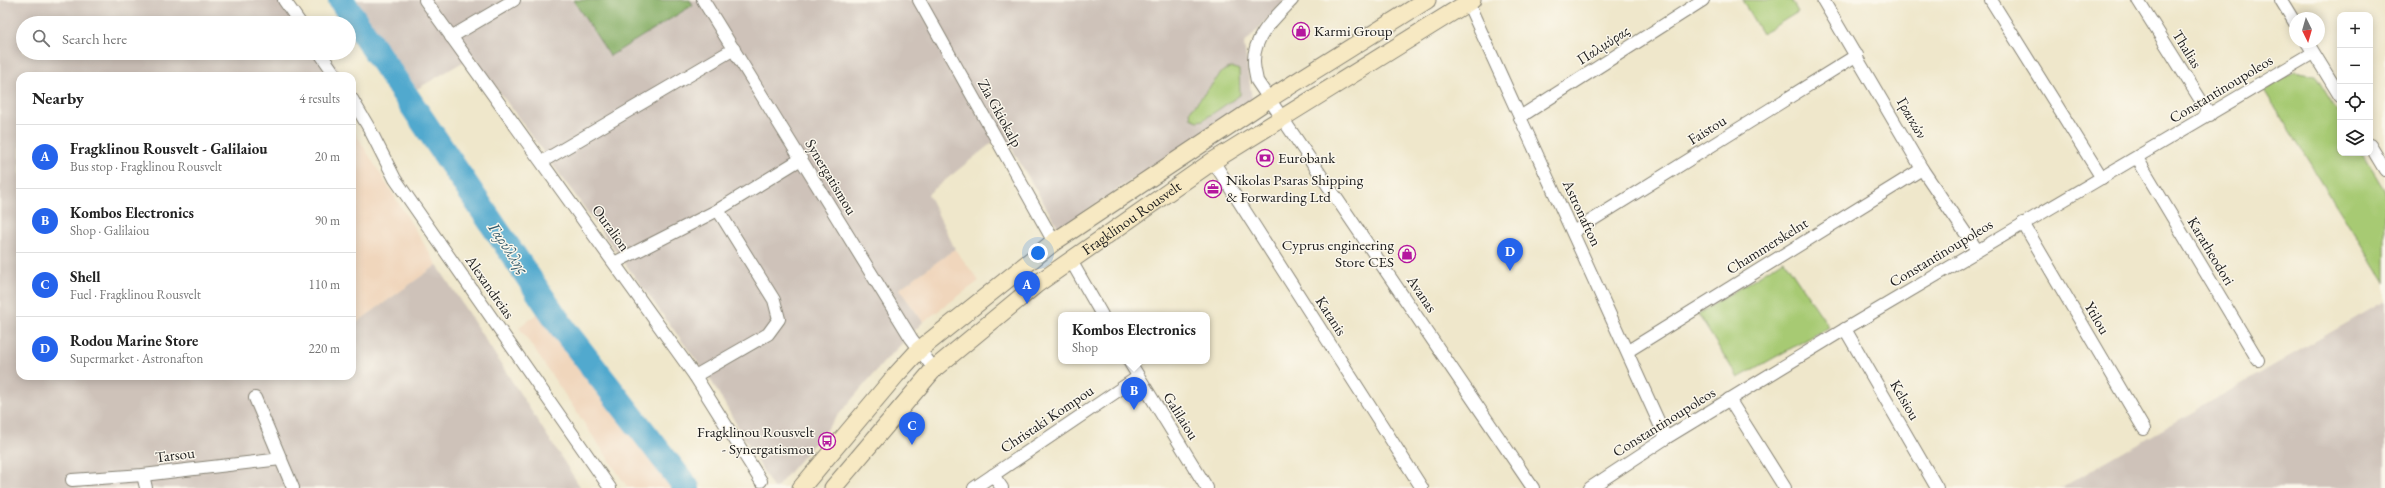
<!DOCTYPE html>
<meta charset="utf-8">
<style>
:root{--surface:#fff;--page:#f6f6f6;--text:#222;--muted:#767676;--line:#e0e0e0;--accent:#2563eb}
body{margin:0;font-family:"EB Garamond",serif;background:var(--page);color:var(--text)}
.controls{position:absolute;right:12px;top:12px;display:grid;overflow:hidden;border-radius:8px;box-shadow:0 2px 10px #0003}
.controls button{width:36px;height:36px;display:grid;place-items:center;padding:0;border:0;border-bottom:1px solid var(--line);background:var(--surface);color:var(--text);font:20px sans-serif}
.compass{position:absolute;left:2289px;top:12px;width:36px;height:36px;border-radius:50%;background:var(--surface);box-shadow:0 2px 10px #0003;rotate:175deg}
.you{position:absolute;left:1038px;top:253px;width:14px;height:14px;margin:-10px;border:3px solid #fff;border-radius:50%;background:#1a73e8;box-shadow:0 0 0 6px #1a73e833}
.badge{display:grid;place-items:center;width:26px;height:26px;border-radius:50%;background:var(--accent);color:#fff;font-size:13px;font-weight:700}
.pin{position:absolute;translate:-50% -33px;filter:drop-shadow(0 1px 2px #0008)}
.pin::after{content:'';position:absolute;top:21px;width:14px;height:12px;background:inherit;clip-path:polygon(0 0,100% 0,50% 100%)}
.popup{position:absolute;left:1058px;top:312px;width:152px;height:52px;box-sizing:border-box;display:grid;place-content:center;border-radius:8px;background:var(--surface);filter:drop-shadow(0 1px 3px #0005);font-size:13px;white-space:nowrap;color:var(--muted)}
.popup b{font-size:15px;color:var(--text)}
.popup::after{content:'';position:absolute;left:50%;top:100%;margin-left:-8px;border:8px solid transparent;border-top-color:var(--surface)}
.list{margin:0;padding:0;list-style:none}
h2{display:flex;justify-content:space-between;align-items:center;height:52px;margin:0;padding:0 16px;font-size:17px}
h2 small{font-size:13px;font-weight:400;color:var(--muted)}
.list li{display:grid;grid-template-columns:26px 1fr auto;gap:12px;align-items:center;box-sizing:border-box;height:64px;padding:0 16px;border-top:1px solid var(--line)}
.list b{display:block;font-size:15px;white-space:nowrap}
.list p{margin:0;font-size:13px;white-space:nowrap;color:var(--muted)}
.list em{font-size:13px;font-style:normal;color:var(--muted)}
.icon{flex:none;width:22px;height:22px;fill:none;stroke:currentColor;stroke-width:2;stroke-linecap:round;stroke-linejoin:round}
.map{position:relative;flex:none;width:2385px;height:488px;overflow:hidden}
.search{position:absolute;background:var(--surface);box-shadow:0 2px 10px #0003;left:16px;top:16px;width:340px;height:44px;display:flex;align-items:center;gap:10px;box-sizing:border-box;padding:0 14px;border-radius:22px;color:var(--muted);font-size:15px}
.panel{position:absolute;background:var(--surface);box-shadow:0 2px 10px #0003;left:16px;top:72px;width:340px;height:308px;border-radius:12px}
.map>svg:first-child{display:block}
.built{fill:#f0d6bc}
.industrial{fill:#cec2b9}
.green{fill:#a7ca73;stroke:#627348}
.forest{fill:#85ae65;stroke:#506540}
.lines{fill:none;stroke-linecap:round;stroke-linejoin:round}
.river{stroke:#51a9ce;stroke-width:26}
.street-casing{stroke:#868274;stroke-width:14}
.secondary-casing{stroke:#868274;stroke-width:19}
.street{stroke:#fff;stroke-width:12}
.secondary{stroke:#f7e9c3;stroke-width:17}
.labels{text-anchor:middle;stroke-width:3;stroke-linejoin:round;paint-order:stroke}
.poi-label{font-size:15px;fill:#1c1c1c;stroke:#fbf7ec;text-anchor:start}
.street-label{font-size:15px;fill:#1c1c1c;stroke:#fbf7ec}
.water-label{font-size:16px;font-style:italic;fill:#345b6c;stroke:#fbf7ec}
</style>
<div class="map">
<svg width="2385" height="488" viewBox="0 0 2385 488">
<rect width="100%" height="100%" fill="#fbf7ec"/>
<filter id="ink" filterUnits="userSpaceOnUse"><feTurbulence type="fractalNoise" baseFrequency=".025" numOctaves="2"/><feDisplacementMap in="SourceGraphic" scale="8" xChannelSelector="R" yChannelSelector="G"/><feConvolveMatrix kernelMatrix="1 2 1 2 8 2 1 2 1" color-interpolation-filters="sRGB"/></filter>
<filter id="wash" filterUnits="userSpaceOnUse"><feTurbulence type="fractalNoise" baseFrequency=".012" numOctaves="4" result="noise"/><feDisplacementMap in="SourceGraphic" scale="16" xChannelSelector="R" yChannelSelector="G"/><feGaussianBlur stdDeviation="0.9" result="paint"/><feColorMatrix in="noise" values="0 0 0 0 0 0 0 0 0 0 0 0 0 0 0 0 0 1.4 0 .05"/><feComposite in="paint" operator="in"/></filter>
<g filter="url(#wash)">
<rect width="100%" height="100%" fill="#efe7cb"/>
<g class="built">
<polygon points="352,128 437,265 352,326"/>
<polygon points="955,249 979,281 923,322 899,289"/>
<polygon points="544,309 681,488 628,488 519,327"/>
</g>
<g class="industrial">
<polygon points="0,0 292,0 307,23 23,23 23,53 327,53 342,76 20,76 20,376 352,376 352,326 437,265 581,488 0,488"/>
<polygon points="356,0 1285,0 1244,44 1252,99 1059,229 1003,134 928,194 955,249 899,289 923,322 883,363 776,488 773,488 712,382 473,56 417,89"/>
<polygon points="2385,301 2385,488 2061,488"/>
</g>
<g class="green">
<polygon points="1742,0 1791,0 1798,12 1762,34"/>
<polygon points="1232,67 1239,70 1240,95 1203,120 1198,121 1191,118 1190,111 1223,71"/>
<polygon points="2295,71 2315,75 2340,116 2340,153 2362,153 2385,191 2385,283 2264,90"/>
<polygon points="1784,260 1829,327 1738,378 1698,314"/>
</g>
<polygon class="forest" points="573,0 690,0 693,5 610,56"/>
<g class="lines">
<polyline class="river" points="341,0 564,330 687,488"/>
</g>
</g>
<g filter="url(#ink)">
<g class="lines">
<g class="street-casing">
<g id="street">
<polyline points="284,0 300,23"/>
<polyline points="425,0 695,376 761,481"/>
<polyline points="703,0 911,338 934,369"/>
<polyline points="919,0 1054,242"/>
<path d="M 1292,0 C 1276,17 1253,36 1254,62 C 1254,68 1256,75 1257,81 L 1533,488"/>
<polyline points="1823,0 1922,169 1977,250"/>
<polyline points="1991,0 2102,178"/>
<polyline points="2138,0 2210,115"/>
<polyline points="2281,0 2295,23"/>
<polyline points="1468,3 1666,438"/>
<polyline points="451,37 514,0"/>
<polyline points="2307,42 2340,96"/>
<polyline points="320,53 336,76"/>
<polyline points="352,99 369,128 395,179 610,488"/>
<polyline points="1520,117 1703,0"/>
<polyline points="2370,145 2385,170"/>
<polyline points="2137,158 2258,360"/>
<polyline points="543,161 734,49"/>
<polyline points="1213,161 1422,488"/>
<polyline points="2023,223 2144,429"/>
<polyline points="1573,232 1857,55"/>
<polyline points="1070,259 1102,315"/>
<polyline points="616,262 718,210 801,159"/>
<polyline points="1845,329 1937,488"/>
<polyline points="1628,351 1922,169"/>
<polyline points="1129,361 1207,488"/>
<polyline points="695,376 768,334 779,319 774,300 718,210"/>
<polyline points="255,398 293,488"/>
<polyline points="1729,399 1785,488"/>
<polyline points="143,475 146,488"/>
<polyline points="993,475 1002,488"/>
<polyline points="72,480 143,475 281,459"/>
<polyline points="974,488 1138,377"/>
<polyline points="1590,488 1666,438 1845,329 2313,53"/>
</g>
</g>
<g class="secondary-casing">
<g id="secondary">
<polyline points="801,488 896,375 919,350 1054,242 1269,99 1427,0"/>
<path id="s1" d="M 833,488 L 934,369 L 1037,284 L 1213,161 L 1472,0"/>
</g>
</g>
<use href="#street" class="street"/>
<use href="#secondary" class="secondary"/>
</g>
</g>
<defs>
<g id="shop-ring" transform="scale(0.9)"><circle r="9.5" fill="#fbf7ec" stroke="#b5179e" stroke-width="1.5"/><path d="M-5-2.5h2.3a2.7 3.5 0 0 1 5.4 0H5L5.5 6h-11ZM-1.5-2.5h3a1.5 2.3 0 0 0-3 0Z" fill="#b5179e"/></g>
<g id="bank-ring" transform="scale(0.9)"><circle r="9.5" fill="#fbf7ec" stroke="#b5179e" stroke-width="1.5"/><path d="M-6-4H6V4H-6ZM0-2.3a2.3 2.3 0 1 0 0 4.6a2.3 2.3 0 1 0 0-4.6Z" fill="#b5179e"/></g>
<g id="office-ring" transform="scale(0.9)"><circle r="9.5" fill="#fbf7ec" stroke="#b5179e" stroke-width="1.5"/><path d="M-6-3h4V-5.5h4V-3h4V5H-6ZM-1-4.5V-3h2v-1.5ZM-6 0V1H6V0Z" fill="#b5179e"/></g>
<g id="bus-ring" transform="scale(0.9)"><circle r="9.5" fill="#fbf7ec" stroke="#b5179e" stroke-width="1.5"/><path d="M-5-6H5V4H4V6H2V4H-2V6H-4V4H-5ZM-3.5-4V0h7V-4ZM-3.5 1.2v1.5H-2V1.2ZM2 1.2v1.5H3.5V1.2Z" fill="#b5179e"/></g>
</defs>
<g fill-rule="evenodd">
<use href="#shop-ring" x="1301" y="31"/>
<use href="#bank-ring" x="1265" y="158"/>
<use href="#office-ring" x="1213" y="189"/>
<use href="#shop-ring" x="1407" y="254"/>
<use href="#bus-ring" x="827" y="441"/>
</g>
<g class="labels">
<g class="poi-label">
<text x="1314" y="36">Karmi Group</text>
<text x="1278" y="163">Eurobank</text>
<text x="1226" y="185">Nikolas Psaras Shipping<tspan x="1226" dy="17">&amp; Forwarding Ltd</tspan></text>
<text x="1394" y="250" text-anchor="end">Cyprus engineering<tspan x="1394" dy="17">Store CES</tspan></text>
<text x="814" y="437" text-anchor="end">Fragklinou Rousvelt<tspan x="814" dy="17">- Synergatismou</tspan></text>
</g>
<g class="street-label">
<text transform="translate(1603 45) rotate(-33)" y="5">Παλμύρας</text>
<text transform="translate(2187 49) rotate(58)" y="5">Thalias</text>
<text transform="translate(2221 89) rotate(-31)" y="5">Constantinoupoleos</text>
<text transform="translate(1000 113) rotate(61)" y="5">Zia Gkiokalp</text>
<text transform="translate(1912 118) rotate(60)" y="5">Γραικών</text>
<text transform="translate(1707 130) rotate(-32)" y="5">Faistou</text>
<text transform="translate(831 177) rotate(59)" y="5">Synergatismou</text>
<text transform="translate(1582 213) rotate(65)" y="5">Astronafton</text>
<text dy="5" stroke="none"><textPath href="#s1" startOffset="405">Fragklinou Rousvelt</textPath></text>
<text transform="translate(611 228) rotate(54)" y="5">Ouralion</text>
<text transform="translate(1767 246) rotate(-32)" y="5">Chammerskelnt</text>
<text transform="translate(2211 251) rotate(59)" y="5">Karatheodori</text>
<text transform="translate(1941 253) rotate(-31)" y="5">Constantinoupoleos</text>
<text transform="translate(490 287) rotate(55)" y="5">Alexandreias</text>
<text transform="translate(1422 294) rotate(56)" y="5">Avanas</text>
<text transform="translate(1331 316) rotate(57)" y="5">Katanis</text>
<text transform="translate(2097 318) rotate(60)" y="5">Ytilou</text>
<text transform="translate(1905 400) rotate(60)" y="5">Kelsiou</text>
<text transform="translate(1181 416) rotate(58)" y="5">Galilaiou</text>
<text transform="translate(1047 419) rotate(-34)" y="5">Christaki Kompou</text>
<text transform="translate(1664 422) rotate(-32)" y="5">Constantinoupoleos</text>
<text transform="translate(175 455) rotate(-7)" y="5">Tarsou</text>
</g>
<g class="water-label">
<text transform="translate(509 248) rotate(56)" y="6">Γαρύλλης</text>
</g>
</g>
</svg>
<div class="controls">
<button>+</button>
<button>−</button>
<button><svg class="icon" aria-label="locate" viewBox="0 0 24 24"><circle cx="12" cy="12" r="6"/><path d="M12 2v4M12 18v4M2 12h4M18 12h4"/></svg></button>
<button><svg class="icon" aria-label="layers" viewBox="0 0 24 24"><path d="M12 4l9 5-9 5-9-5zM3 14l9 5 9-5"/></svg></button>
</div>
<svg class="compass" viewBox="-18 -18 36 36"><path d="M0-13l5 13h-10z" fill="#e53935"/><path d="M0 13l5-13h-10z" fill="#767676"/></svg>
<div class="you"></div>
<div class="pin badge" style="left:1027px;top:304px">A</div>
<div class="pin badge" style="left:1134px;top:410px">B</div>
<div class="popup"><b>Kombos Electronics</b>Shop</div>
<div class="pin badge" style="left:912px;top:445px">C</div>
<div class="pin badge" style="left:1510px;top:271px">D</div>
<div class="search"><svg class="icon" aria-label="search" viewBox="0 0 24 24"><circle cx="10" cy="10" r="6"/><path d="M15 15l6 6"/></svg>Search here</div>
<section class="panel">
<h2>Nearby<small>4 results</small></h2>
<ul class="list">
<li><span class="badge">A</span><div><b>Fragklinou Rousvelt - Galilaiou</b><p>Bus stop · Fragklinou Rousvelt</p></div><em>20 m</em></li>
<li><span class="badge">B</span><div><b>Kombos Electronics</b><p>Shop · Galilaiou</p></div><em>90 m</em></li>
<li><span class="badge">C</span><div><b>Shell</b><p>Fuel · Fragklinou Rousvelt</p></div><em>110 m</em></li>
<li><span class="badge">D</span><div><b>Rodou Marine Store</b><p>Supermarket · Astronafton</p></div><em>220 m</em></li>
</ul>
</section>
</div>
